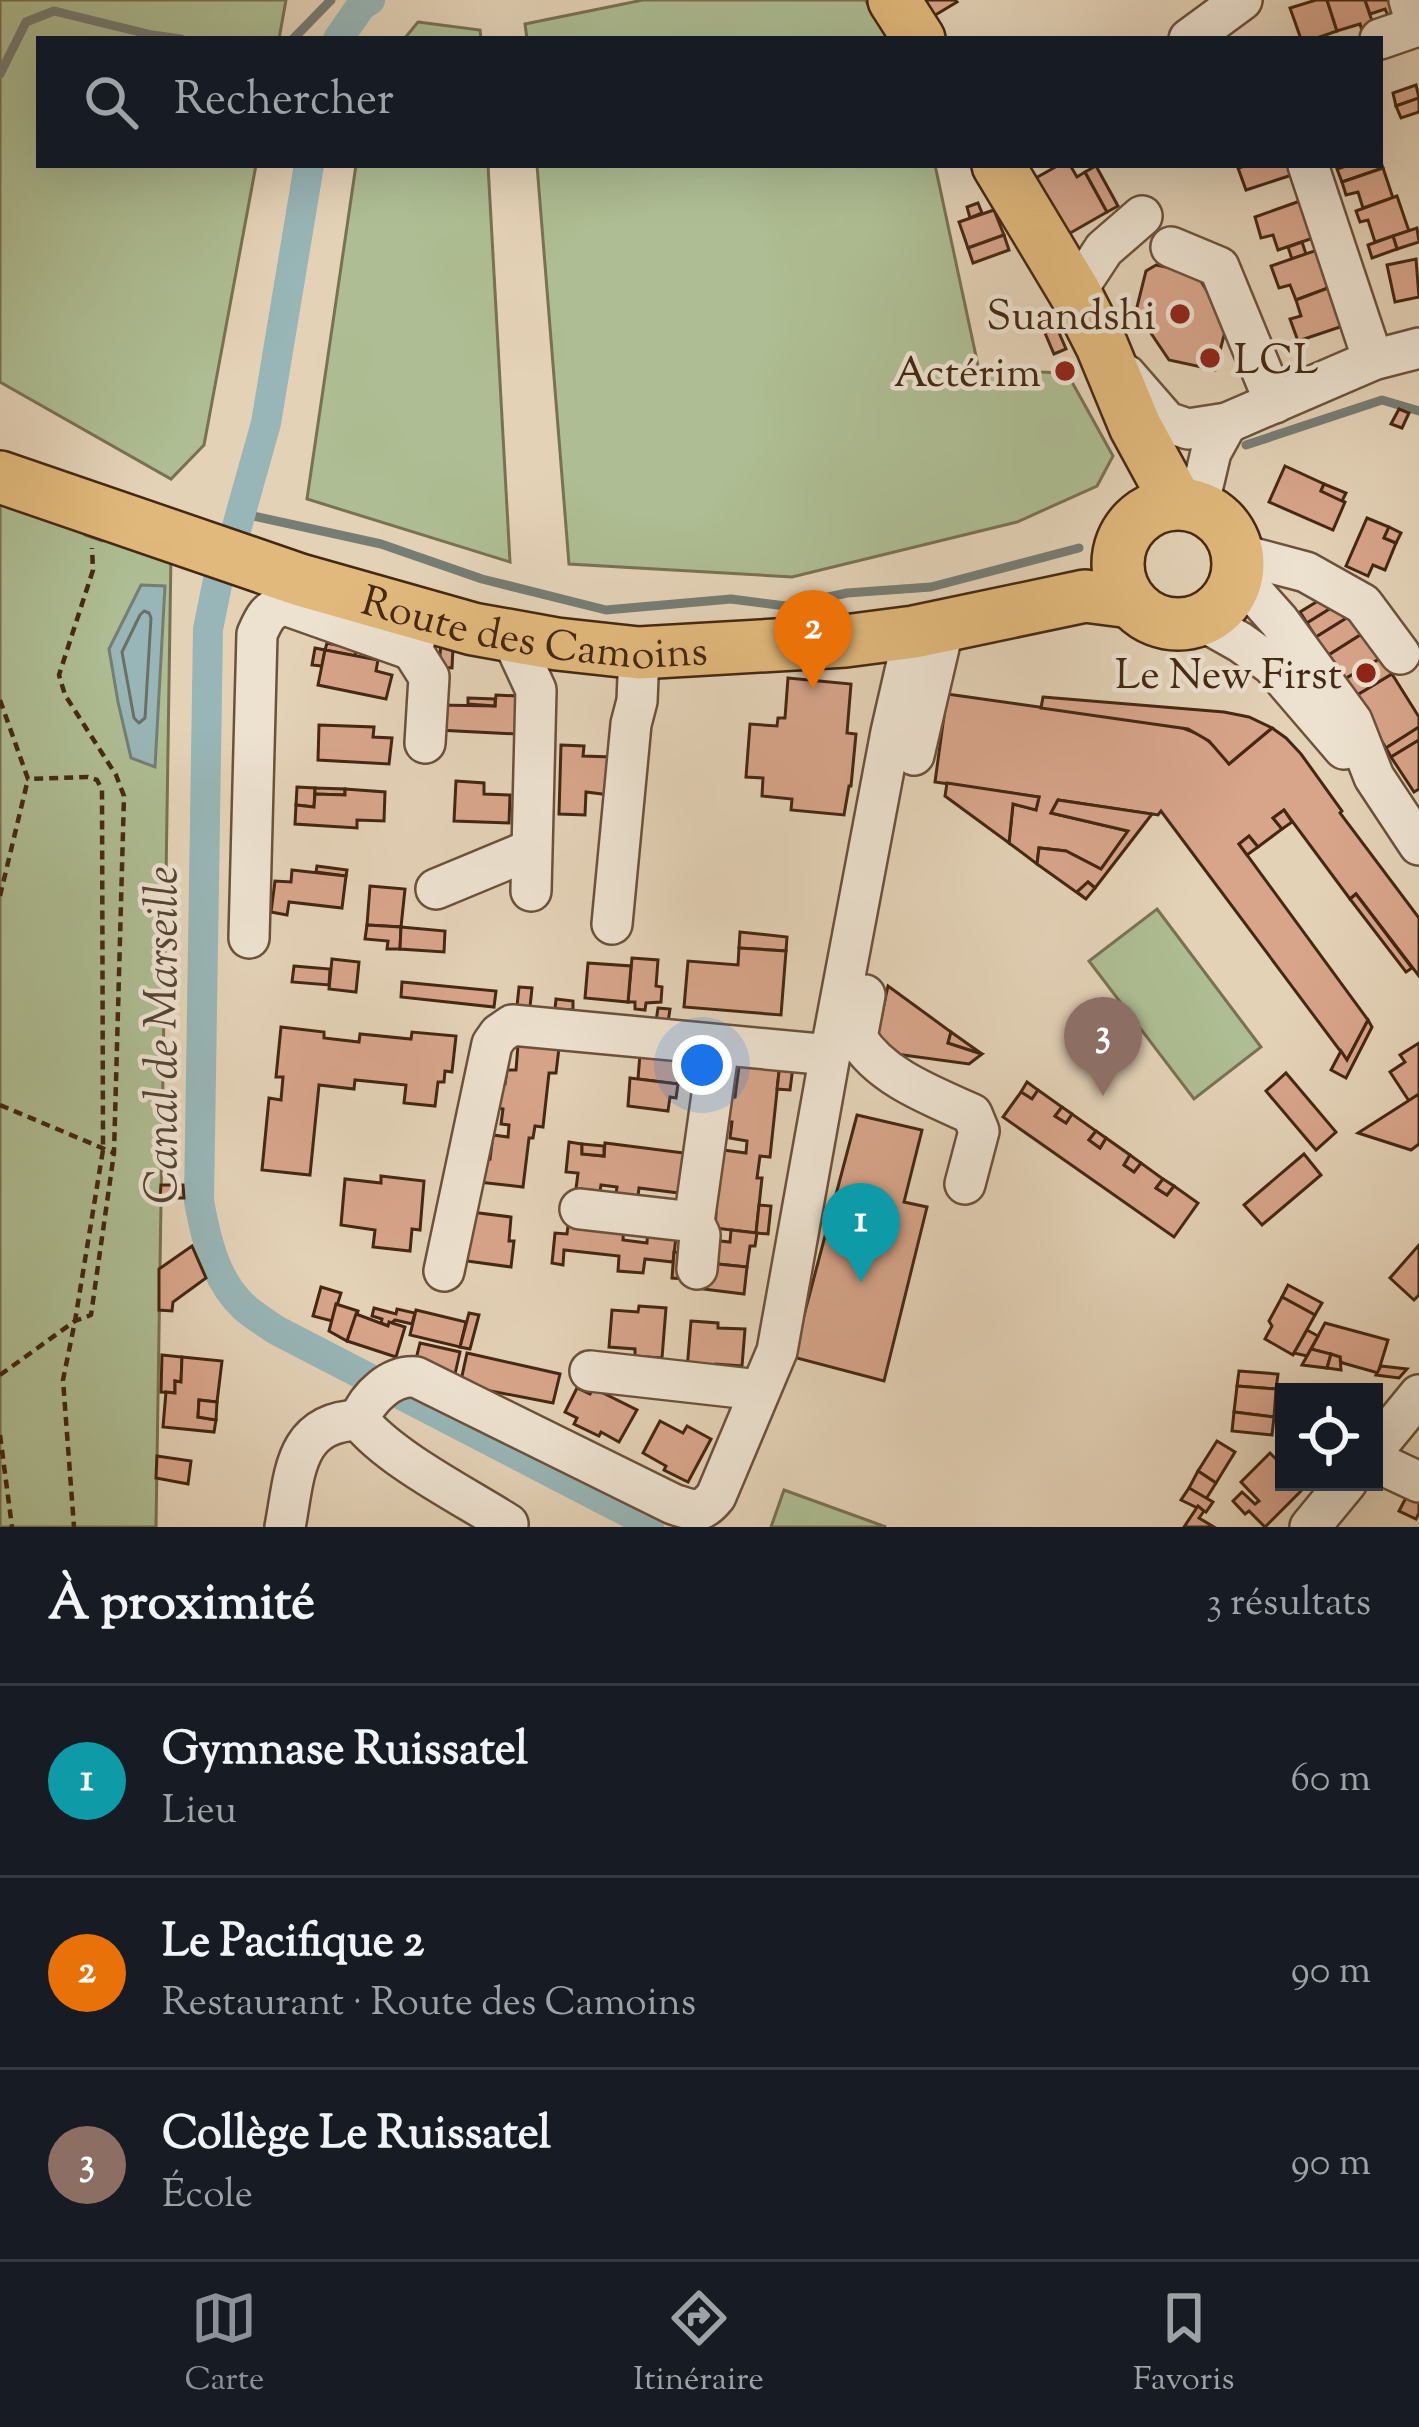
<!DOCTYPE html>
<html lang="fr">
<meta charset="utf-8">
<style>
:root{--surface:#171b24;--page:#20242c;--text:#f1f3f6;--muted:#9ea1a6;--line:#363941;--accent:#8c9099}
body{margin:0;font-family:"Sorts Mill Goudy",serif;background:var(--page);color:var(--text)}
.controls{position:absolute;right:36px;bottom:36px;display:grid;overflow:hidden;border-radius:0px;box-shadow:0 12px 48px #0002}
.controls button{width:108px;height:108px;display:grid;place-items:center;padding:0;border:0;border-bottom:3px solid var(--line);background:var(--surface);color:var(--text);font:60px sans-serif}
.you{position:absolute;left:702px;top:1065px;width:42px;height:42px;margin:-30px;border:9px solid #fff;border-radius:50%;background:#1a73e8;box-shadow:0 0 0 18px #1a73e833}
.badge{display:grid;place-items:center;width:78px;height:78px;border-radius:50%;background:var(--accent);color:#fff;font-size:39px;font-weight:700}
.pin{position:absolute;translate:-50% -99px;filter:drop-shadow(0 3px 6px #0008)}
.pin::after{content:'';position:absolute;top:63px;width:42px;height:36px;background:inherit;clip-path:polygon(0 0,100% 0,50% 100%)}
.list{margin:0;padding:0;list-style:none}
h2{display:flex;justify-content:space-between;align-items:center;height:156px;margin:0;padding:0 48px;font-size:51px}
h2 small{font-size:39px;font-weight:400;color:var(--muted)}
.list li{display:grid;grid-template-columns:78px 1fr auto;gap:36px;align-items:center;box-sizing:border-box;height:192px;padding:0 48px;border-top:3px solid var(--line)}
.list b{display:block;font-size:45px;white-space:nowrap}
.list p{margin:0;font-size:39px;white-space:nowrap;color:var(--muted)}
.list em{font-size:39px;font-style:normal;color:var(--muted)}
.icon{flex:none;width:66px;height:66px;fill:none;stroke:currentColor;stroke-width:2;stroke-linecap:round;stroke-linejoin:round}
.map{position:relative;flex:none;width:1419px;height:1527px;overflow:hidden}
.search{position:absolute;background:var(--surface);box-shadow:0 12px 48px #0002;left:36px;right:36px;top:36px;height:132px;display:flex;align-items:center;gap:30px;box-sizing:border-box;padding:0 42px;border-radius:0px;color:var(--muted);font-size:45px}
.sheet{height:732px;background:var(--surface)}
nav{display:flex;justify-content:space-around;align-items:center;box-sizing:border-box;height:168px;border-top:3px solid var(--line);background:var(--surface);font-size:33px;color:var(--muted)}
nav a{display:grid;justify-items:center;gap:6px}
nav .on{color:var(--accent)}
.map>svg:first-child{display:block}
.green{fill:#aebd93;stroke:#797252;stroke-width:3}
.water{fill:#98b6b7;stroke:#767d75;stroke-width:3}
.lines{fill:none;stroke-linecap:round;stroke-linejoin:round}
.shore{stroke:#6e6f64;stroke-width:3}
.stream{stroke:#767d75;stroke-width:9}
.canal{stroke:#98b6b7;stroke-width:30}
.building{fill:#d8a58b;stroke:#442812;stroke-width:3}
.minor-casing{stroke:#6c523b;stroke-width:44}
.major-casing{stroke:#442812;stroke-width:56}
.path{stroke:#442812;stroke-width:4.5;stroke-dasharray:9 6;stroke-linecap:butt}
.minor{stroke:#ede2d0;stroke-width:39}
.major{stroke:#e2b97c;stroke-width:51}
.poi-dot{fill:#8f2418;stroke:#ede2d0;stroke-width:4.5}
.labels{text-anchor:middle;stroke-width:9;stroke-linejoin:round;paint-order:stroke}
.poi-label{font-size:42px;fill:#442812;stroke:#ede2d0;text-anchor:end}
.street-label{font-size:42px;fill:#442812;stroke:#ede2d0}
.water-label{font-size:45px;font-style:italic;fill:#543;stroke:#ede2d0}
</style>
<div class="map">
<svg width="1419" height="1527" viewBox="0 0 1419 1527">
<rect width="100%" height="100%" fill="#e4d2b7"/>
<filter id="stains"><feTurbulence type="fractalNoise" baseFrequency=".00167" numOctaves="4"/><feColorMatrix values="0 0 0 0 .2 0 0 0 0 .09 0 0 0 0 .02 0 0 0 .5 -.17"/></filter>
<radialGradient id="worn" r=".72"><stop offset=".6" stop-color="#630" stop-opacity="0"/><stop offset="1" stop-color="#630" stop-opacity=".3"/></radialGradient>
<g class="green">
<polygon points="0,0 286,0 279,39 39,39 39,165 256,165 204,445 171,479 0,382"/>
<polygon points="643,0 865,0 891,39 527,39 525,24"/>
<polygon points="418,22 480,30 481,39 404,39"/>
<polygon points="356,165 488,165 510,562 307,499"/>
<polygon points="537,165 935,165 979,370 1067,373 1113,456 1097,486 1017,522 792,577 569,564"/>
<polygon points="0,500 78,526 85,535 102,541 113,537 171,554 156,1527 0,1527"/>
<polygon points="1157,909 1261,1047 1194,1099 1089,961"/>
<polygon points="784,1490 886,1527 771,1527"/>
</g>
<polygon class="water" points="141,585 165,586 155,767 131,758 118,702 109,649"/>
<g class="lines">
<polygon class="shore" points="144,611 149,613 151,618 145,718 139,723 134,718 122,652 140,615"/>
<g class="stream">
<polyline points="293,39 331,0"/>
<polyline points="0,74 26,22 54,11 152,35 181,39"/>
<polyline points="1246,445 1382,400 1419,411"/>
<polyline points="253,516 381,544 482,579 606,610 731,599 786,606 847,593 931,587 1079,548"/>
</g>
<g class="canal">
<polyline points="338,39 361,6 370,0"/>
<polyline points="236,530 266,423 309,165"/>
<path d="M 218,580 L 208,629 L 199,1201 C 206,1239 215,1280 244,1307 C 254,1316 266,1323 276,1330 L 641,1519 L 649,1527"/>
</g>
</g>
<g class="building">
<polygon points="915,0 955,0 957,2 927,20"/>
<polygon points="1316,0 1327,0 1337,31 1314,39 1301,39 1290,8"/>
<polygon points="1327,0 1365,0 1374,27 1362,31 1360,24 1337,31"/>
<polygon points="1365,0 1397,0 1402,16 1390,20 1385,9 1370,14"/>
<polygon points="1416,85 1419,98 1396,106 1393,93"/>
<polygon points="1419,98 1419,112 1401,118 1396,106"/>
<polygon points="1380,159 1383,168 1342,182 1337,169 1349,165 1380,165"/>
<polygon points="1059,165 1070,165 1077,177 1085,172 1107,212 1065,236 1034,179"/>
<polygon points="1248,165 1292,165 1295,174 1246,190 1238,168"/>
<polygon points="1096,166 1118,206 1107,212 1085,172"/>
<polygon points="1383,168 1393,198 1363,208 1358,192 1346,195 1342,182"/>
<polygon points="1397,196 1409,231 1375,242 1368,220 1360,222 1356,211"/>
<polygon points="1303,200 1319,236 1278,250 1273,235 1261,238 1255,217"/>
<polygon points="978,203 982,213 970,218 967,207"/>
<polygon points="994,210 1004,235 968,248 959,222"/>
<polygon points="1417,228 1419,242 1397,249 1393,236"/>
<polygon points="1004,235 1009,250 973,263 968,248"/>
<polygon points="1393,236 1397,249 1372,258 1368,245"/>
<polygon points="1302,242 1306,254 1292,259 1288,247"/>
<polygon points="1320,249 1336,285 1296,300 1290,285 1279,288 1271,266"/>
<polygon points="1416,259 1419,297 1395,302 1387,265"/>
<polygon points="1156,265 1196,273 1227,324 1215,370 1169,360 1136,311 1146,271"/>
<polygon points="1336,285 1346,325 1298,341 1290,319 1301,316 1296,300"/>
<polygon points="1054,321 1066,349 1054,354 1042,326"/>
<polygon points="1399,409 1409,413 1402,428 1391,424"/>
<polygon points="1285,466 1324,484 1321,491 1345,502 1333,530 1269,502"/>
<polygon points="1324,484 1346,493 1342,501 1321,491"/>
<polygon points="1367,518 1389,527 1384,538 1396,543 1385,570 1373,565 1368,576 1346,566"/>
<polygon points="1389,527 1401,533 1396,543 1384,538"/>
<polygon points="1331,593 1344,600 1307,623 1300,612"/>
<polygon points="1344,600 1353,614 1316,637 1307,623"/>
<polygon points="1353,614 1365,632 1327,656 1316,637"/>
<polygon points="1365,632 1381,658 1343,680 1327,656"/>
<polygon points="327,643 356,649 355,656 325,650"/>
<polygon points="441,643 453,647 452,668 439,667"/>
<polygon points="315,648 325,650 322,666 312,665"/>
<polygon points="325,650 378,660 376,671 392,675 386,699 318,685"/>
<polygon points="1381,658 1392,674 1354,697 1343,680"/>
<polygon points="1392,674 1419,717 1419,727 1386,748 1354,697"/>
<polygon points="788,678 851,684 847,733 856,734 851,786 849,786 844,815 791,810 792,799 762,796 763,778 746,777 750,724 777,726 778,718 785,718"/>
<polygon points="947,694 1180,727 1201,735 1217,748 1229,764 1272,728 1286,738 1301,754 1342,811 1340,813 1419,918 1419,976 1356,894 1350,899 1284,810 1273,818 1282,829 1258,847 1249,836 1239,844 1368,1020 1347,1060 1161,811 1158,815 1058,800 1051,813 1128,831 1101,869 1066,851 1039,848 1037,864 1009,843 1013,804 1036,810 1039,797 935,782"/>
<polygon points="496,695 518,696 517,734 438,730 439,705 495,706"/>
<polygon points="1043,697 1224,712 1249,717 1272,728 1229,764 1209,741 1188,729 1041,708"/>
<polygon points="468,698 495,699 495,706 468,704"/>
<polygon points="319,725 374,727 373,737 392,738 389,764 318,760"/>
<polygon points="1419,727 1419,740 1391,757 1386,748"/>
<polygon points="1419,740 1419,789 1414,792 1391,757"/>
<polygon points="561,745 584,746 583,756 612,757 610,795 586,792 585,815 559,814"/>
<polygon points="456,781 484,783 484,794 510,795 509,823 454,821"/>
<polygon points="947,783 1039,797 1036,810 1013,804 1009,843 945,796"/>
<polygon points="297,787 315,788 314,807 296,805"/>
<polygon points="315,788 345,789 345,795 315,794"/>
<polygon points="345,789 385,792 384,821 357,820 357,828 295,824 296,805 314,807 315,794 345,795"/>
<polygon points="1058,800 1152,814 1095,888 1088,882 1077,892 1086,899 1037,864 1039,848 1066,851 1101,869 1128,831 1051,813"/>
<polygon points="1284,810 1292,822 1282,829 1273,818"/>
<polygon points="1249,836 1258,847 1247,855 1239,844"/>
<polygon points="317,866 347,870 346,876 316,872"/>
<polygon points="292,870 346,876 342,908 289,902 287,915 271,912 275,881 291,882"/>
<polygon points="1088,882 1095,888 1086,899 1077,892"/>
<polygon points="370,886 405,889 401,927 367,925"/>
<polygon points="1356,894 1412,968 1406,972 1350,899"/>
<polygon points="367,925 401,927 400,949 387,949 388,941 365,939"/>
<polygon points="401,927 445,931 444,952 400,949"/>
<polygon points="740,932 787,937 786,951 739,948"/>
<polygon points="739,948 786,951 781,1015 684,1007 688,961 738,965"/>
<polygon points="632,958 658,960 656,986 662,987 661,1002 646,1003 645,1010 635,1009 635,1002 628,1002"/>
<polygon points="332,959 359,962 356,992 329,989"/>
<polygon points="588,963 631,966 628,1002 585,998"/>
<polygon points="294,966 330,969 329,985 292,982"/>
<polygon points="402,982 496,991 494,1007 401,997"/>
<polygon points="888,986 951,1032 948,1043 982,1054 969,1064 874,1051"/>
<polygon points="519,987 532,988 530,1007 517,1006"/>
<polygon points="556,999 573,1001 573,1010 555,1009"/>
<polygon points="658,1008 670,1009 668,1022 656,1021"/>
<polygon points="1368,1020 1372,1027 1346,1078 1331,1070 1341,1051 1347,1060"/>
<polygon points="281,1027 324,1032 324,1038 359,1042 360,1034 411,1039 412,1032 456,1036 452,1072 445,1071 444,1082 438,1082 435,1106 404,1103 406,1085 355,1080 354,1089 319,1085 310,1175 262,1170 269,1098 281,1100 283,1077 276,1077"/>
<polygon points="951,1032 982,1054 948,1043"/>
<polygon points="1419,1043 1419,1094 1409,1101 1390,1072 1405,1062 1400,1055"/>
<polygon points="518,1045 559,1048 556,1073 549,1073 543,1127 535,1126 533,1138 529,1138 523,1187 478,1182 481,1158 490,1159 493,1135 508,1137 509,1125 501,1124 503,1109 496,1108 499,1084 505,1084 507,1070 516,1070"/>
<polygon points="640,1054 680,1058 678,1084 638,1079"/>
<polygon points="740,1059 780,1063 770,1157 760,1156 757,1178 762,1178 756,1233 715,1228 716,1213 710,1212 713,1188 719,1189 723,1150 746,1153 747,1141 730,1138 732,1122 726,1122 729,1097 735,1097"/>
<polygon points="794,1059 790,1090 777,1089 780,1063"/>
<polygon points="1286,1073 1336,1132 1316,1150 1266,1091"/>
<polygon points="630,1078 678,1084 676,1098 670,1097 668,1111 628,1106"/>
<polygon points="1027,1082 1038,1090 1032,1099 1021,1092"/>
<polygon points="1038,1090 1062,1107 1055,1116 1066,1123 1072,1114 1096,1131 1089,1140 1100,1148 1106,1138 1130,1155 1124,1165 1134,1172 1141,1163 1163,1179 1156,1188 1167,1195 1174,1186 1198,1203 1174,1237 1003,1117 1021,1092 1032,1099"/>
<polygon points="1419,1094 1419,1144 1411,1150 1358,1133"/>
<polygon points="1062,1107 1072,1114 1066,1123 1055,1116"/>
<polygon points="857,1115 922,1130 904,1202 927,1207 884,1381 793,1357"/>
<polygon points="1096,1131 1106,1138 1100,1148 1089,1140"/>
<polygon points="569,1142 582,1144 582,1154 604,1156 605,1143 684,1153 679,1193 639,1188 638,1196 616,1193 617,1187 601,1185 600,1191 576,1189 578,1173 566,1172"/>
<polygon points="582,1144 604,1146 604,1156 582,1154"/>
<polygon points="1304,1154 1321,1175 1262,1225 1244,1205"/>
<polygon points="1130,1155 1141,1163 1134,1172 1124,1165"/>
<polygon points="381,1176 424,1181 420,1230 412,1229 410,1251 373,1247 375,1230 341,1225 345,1179 381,1183"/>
<polygon points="1163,1179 1174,1186 1167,1195 1156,1188"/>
<polygon points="161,1185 183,1185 184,1198 160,1198"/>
<polygon points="759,1205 771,1206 768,1234 756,1233"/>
<polygon points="471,1212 511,1217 509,1241 514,1241 511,1267 467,1261"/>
<polygon points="569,1218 624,1223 623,1240 647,1243 648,1227 677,1229 673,1262 645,1259 643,1273 618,1271 619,1256 564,1250 563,1265 552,1263 555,1233 567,1234"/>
<polygon points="731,1230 757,1233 755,1246 750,1246 747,1267 708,1263 710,1240 730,1242"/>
<polygon points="1419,1245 1419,1295 1414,1300 1390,1278"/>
<polygon points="192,1246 206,1278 173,1302 172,1311 159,1310 159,1269"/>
<polygon points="674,1252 687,1254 685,1279 672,1278"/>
<polygon points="708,1263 747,1267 744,1294 703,1289"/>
<polygon points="1288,1285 1322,1303 1315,1315 1282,1297"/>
<polygon points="321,1287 341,1293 332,1321 313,1316"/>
<polygon points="1282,1297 1315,1315 1293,1355 1265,1339 1272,1326 1269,1321"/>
<polygon points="336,1304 358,1311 347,1341 329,1331"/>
<polygon points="639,1306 666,1308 662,1358 635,1356 635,1349 609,1347 612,1310 638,1312"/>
<polygon points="374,1308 396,1314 397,1309 415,1313 412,1324 395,1320 388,1326 381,1323 382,1319 372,1316"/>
<polygon points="416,1310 466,1322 460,1347 410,1335"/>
<polygon points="469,1313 479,1315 470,1349 460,1347"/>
<polygon points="356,1314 388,1326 389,1322 405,1327 396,1357 347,1341"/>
<polygon points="691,1321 718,1323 718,1328 745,1329 742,1366 716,1364 716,1372 687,1370"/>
<polygon points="1325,1323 1388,1340 1378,1373 1343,1363 1340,1361 1340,1357 1311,1349"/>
<polygon points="1307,1330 1318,1336 1307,1356 1294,1353"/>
<polygon points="420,1343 460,1352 455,1374 415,1363"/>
<polygon points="1311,1349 1331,1354 1327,1368 1302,1365"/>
<polygon points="467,1353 560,1374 553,1403 460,1385"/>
<polygon points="1331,1354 1340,1357 1341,1370 1327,1368"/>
<polygon points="162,1355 182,1357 181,1382 175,1381 175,1393 161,1392"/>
<polygon points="182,1357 222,1361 217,1402 199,1400 198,1417 216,1420 214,1432 163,1427 166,1392 175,1393 175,1381 181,1382"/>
<polygon points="1381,1366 1407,1369 1399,1378 1376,1375"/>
<polygon points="1239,1371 1278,1374 1276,1389 1237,1386"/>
<polygon points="1237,1386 1276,1389 1274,1417 1234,1412"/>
<polygon points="577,1388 590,1394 593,1388 637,1410 619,1442 601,1432 599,1436 574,1424 577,1418 565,1412"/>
<polygon points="199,1400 217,1402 216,1420 198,1417"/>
<polygon points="1234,1412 1274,1417 1272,1435 1232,1431"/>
<polygon points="660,1421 683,1433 687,1426 711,1439 688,1482 664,1470 666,1466 643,1453"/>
<polygon points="1217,1441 1235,1452 1216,1483 1198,1471"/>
<polygon points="1284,1451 1284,1482 1310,1482 1265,1527 1249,1511 1245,1514 1233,1501 1242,1492 1255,1504 1259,1501 1241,1482 1270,1453 1276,1459"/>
<polygon points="157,1456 191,1461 188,1484 156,1478"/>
<polygon points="1198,1471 1216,1483 1206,1499 1189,1488"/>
<polygon points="1189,1488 1213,1502 1206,1512 1181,1500"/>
<polygon points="1410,1490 1419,1494 1419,1513 1416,1519 1399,1511"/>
<polygon points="1198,1506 1204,1511 1199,1518 1214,1527 1184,1527"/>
</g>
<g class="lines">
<g class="minor-casing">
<g id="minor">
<polyline points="1189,39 1242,0"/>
<polyline points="1380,39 1412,28 1415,21 1409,0"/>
<polyline points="1308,165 1373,360"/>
<polyline points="1171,247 1219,267 1275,403"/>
<polyline points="1075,293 1104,249 1142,216"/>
<polyline points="1126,375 1167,422 1188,429 1227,423 1373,360 1419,348"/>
<polyline points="1198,507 1211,452 1227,423"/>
<polyline points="1238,554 1306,572 1363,604 1400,654"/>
<polyline points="1238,575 1279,621 1352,721 1374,777 1419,845"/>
<polyline points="1201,620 1240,642 1272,665 1344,749"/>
<polyline points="419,625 412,650 429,677 425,743"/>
<polyline points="511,636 536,690 531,891"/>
<polyline points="914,755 944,626"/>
<polyline points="436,889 530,850"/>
<polyline points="612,924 631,724 637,701 639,653"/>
<path d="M 249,938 L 257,634 C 264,618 268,609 285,605 L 412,650"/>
<path d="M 865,995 L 857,1038 C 881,1077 930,1095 972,1114 L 979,1131 L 965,1184"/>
<polyline points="580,1209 694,1222"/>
<polyline points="697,1269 700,1235 694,1222 719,1045"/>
<polyline points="444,1271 492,1044 499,1034 512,1025 830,1055 891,732 914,632"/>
<polyline points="590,1371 759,1390"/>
<polyline points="1374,1450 1419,1395"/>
<polyline points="1374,1461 1419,1482"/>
<path d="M 508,1524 C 464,1496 390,1459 359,1420 C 368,1397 391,1375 416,1377 L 673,1504 C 695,1511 701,1515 716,1496 L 777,1351 L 830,1055"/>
<path d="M 285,1527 C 295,1475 293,1422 359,1420"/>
<polyline points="1310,1527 1347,1482"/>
</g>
</g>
<g class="major-casing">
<g id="major">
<polyline points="894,0 919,39"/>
<polyline points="998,165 1075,293 1102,346 1135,426 1177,503"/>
<path id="s1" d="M 0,477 L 300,580 L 473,629 L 557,644 L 639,653 L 845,641 L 914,632 L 1085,596 L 1131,602"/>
<circle cx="1178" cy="564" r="60"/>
</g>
</g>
<g class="path">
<polyline points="0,700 28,779 88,777 97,780 102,790 103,1150 75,1321 63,1380 74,1527"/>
<polyline points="0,896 28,779"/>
<polyline points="0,1105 114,1153"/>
<polyline points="0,1375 75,1321 91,1315 114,1153 124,796 116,775 65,695 59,675 93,570 92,548"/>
<polyline points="0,1435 12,1527"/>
</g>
<use href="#minor" class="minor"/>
<use href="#major" class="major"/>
</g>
<g class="poi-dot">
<circle cx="1180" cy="314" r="12"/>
<circle cx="1210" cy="358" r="12"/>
<circle cx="1065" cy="371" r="12"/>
<circle cx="1366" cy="673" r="12"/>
</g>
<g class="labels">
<g class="poi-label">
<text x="1156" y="329">Suandshi</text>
<text x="1234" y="373" text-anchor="start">LCL</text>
<text x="1041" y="386">Actérim</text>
<text x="1342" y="688">Le New First</text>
</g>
<g class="street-label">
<text dy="15" stroke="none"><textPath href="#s1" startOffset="558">Route des Camoins</textPath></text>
</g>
<g class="water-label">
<text transform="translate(160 1035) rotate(-90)" y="16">Canal de Marseille</text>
</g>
</g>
<rect width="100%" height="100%" filter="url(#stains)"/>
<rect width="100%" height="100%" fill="url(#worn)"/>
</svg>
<div class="controls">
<button><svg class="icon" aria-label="locate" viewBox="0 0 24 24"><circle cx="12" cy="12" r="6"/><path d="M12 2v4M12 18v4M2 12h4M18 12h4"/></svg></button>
</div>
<div class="you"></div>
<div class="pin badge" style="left:861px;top:1282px;background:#0f9aa8">1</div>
<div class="pin badge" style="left:813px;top:689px;background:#e8710a">2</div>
<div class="pin badge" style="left:1103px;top:1096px;background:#8d6e63">3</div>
<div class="search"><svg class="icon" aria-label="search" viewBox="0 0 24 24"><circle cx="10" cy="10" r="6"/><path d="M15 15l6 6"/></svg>Rechercher</div>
</div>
<section class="sheet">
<h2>À proximité<small>3 résultats</small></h2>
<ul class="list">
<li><span class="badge" style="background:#0f9aa8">1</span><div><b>Gymnase Ruissatel</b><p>Lieu</p></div><em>60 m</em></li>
<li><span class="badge" style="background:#e8710a">2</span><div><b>Le Pacifique 2</b><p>Restaurant · Route des Camoins</p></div><em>90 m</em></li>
<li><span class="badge" style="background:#8d6e63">3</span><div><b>Collège Le Ruissatel</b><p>École</p></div><em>90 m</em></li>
</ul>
</section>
<nav>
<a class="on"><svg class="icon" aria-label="map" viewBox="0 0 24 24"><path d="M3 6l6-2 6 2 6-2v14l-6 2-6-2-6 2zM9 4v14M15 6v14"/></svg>Carte</a>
<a><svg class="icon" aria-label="directions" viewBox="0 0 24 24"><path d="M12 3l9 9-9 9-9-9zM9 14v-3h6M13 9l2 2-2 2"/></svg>Itinéraire</a>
<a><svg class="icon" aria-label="saved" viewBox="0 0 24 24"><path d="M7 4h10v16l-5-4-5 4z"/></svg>Favoris</a>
</nav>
